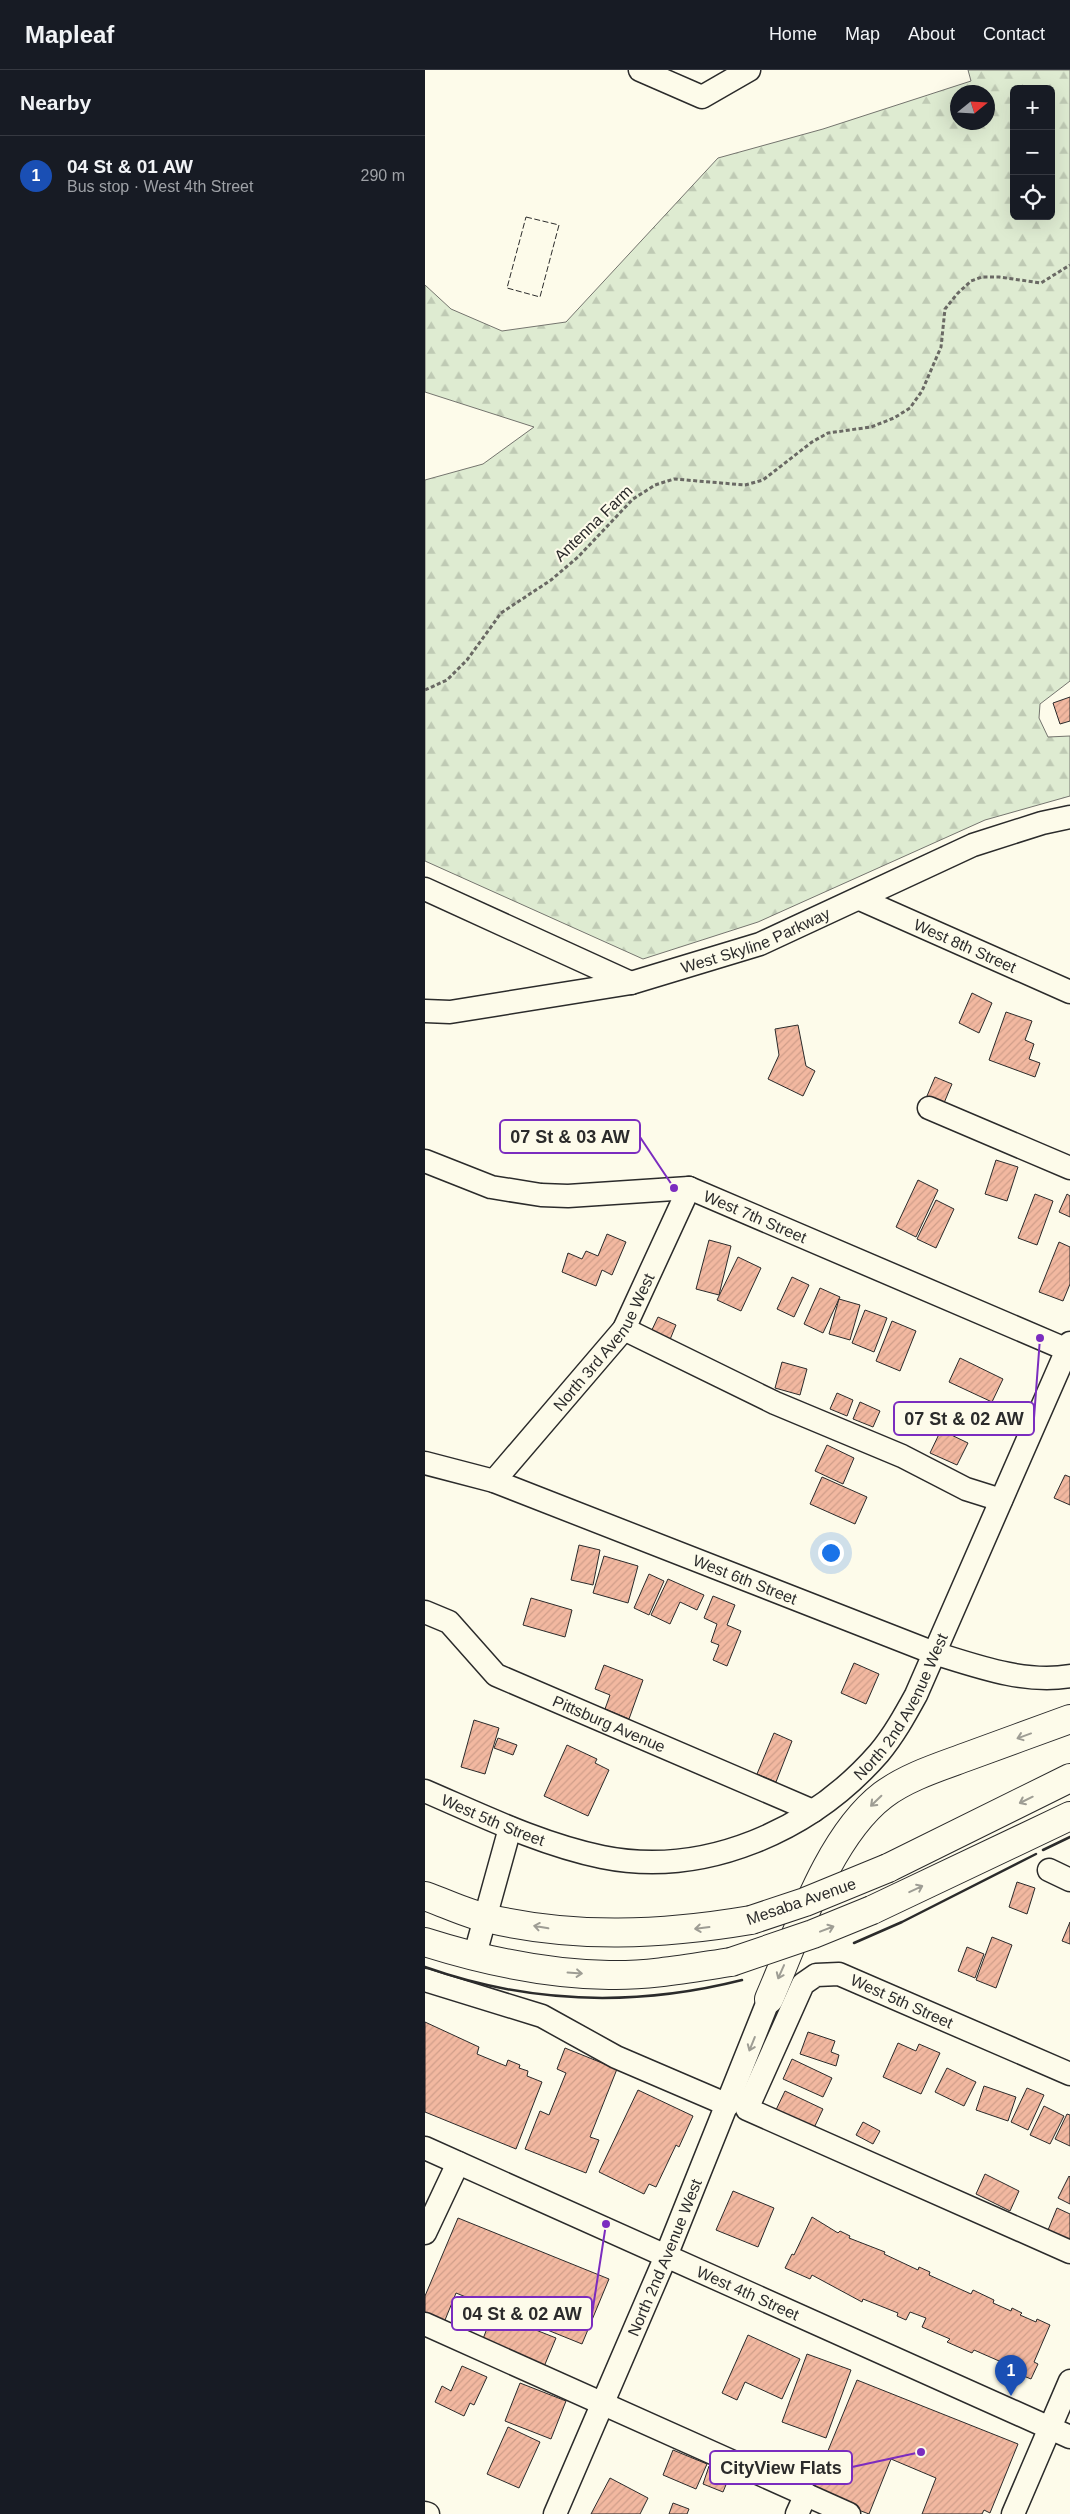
<!DOCTYPE html>
<meta charset="utf-8">
<style>
:root{--surface:#171b24;--page:#20242c;--text:#f1f3f6;--muted:#9ea1a6;--line:#363941;--accent:#c62828}
body{margin:0;font-family:Helvetica,sans-serif;background:var(--page);color:var(--text)}
.controls{position:absolute;right:15px;top:15px;display:grid;overflow:hidden;border-radius:8px;box-shadow:0 5px 20px #0002}
.controls button{width:45px;height:45px;display:grid;place-items:center;padding:0;border:0;border-bottom:1px solid var(--line);background:var(--surface);color:var(--text);font:25px sans-serif}
.compass{position:absolute;left:525px;top:15px;width:45px;height:45px;border-radius:50%;background:var(--surface);box-shadow:0 5px 20px #0002;rotate:72deg}
.you{position:absolute;left:405px;top:1482px;width:18px;height:18px;margin:-12px;border:4px solid #fff;border-radius:50%;background:#1a73e8;box-shadow:0 0 0 8px #1a73e833}
.badge{display:grid;place-items:center;width:32px;height:32px;border-radius:50%;background:var(--accent);color:#fff;font-size:16px;font-weight:700}
.pin{position:absolute;translate:-50% -41px;filter:drop-shadow(0 1px 2px #0008)}
.pin::after{content:'';position:absolute;top:26px;width:18px;height:15px;background:inherit;clip-path:polygon(0 0,100% 0,50% 100%)}
.list{margin:0;padding:0;list-style:none}
h2{display:flex;justify-content:space-between;align-items:center;height:65px;margin:0;padding:0 20px;font-size:21px}
h2 small{font-size:16px;font-weight:400;color:var(--muted)}
.list li{display:grid;grid-template-columns:32px 1fr auto;gap:15px;align-items:center;box-sizing:border-box;height:80px;padding:0 20px;border-top:1px solid var(--line)}
.list b{display:block;font-size:19px;white-space:nowrap}
.list p{margin:0;font-size:16px;white-space:nowrap;color:var(--muted)}
.list em{font-size:16px;font-style:normal;color:var(--muted)}
.icon{flex:none;width:28px;height:28px;fill:none;stroke:currentColor;stroke-width:2;stroke-linecap:round;stroke-linejoin:round}
.map{position:relative;flex:none;width:645px;height:2444px;overflow:hidden}
header{display:flex;align-items:center;gap:30px;box-sizing:border-box;height:70px;padding:0 25px;background:var(--surface);border-bottom:1px solid var(--line)}
header strong{font-size:24px}
nav{display:flex;gap:28px;margin-inline-start:auto;font-size:18px}
main{display:flex}
aside{flex:1;background:var(--surface)}
.map>svg:first-child{display:block}
.forest{fill:url(#forest-firs);stroke:#74746e;fill-rule:evenodd}
.building{fill:url(#building-hatch);stroke:#2b2b2b}
.lines{fill:none;stroke-linecap:round;stroke-linejoin:round}
.minor-casing{stroke:#2b2b2b;stroke-width:25}
.highway-casing{stroke:#2b2b2b;stroke-width:30}
.path{stroke:#6a6964;stroke-width:3;stroke-dasharray:4 2.5;stroke-linecap:butt}
.minor{stroke:#fdfbea;stroke-width:22}
.highway{stroke:#fdfbea;stroke-width:28}
.highway-bridge-casing{stroke:#2b2b2b;stroke-width:30;stroke-linecap:butt}
.highway-bridge{stroke:#fdfbea;stroke-width:28}
.fence{stroke:#2b2b2b;stroke-width:1;stroke-dasharray:6 2.5;stroke-linecap:butt}
.wall{stroke:#2b2b2b;stroke-width:2.5}
.oneway{stroke:#9e9d94}
.labels{text-anchor:middle;stroke-width:4;stroke-linejoin:round;paint-order:stroke}
.street-label{font-size:16px;fill:#2b2b2b;stroke:#fdfbea}
.leader{fill:none;stroke:#7b2cbf;stroke-width:2}
.callout-dot{fill:#7b2cbf;stroke:#fdfbea;stroke-width:2}
.callout{fill:#fdfbea;stroke:#7b2cbf;stroke-width:2}
.callout-label{font-size:18px;text-anchor:middle;font-weight:bold;fill:#2b2b2b}
</style>
<header>
<strong>Mapleaf</strong>
<nav><a>Home</a><a>Map</a><a>About</a><a>Contact</a></nav>
</header>
<main>
<aside>
<h2>Nearby<small></small></h2>
<ul class="list">
<li><span class="badge" style="background:#1a4fb4">1</span><div><b>04 St &amp; 01 AW</b><p>Bus stop · West 4th Street</p></div><em>290 m</em></li>
</ul>
</aside>
<div class="map">
<svg width="645" height="2444" viewBox="0 0 645 2444">
<defs>
<pattern id="forest-firs" width="22" height="20" patternUnits="userSpaceOnUse" patternTransform="scale(1.25)"><rect width="22" height="20" fill="#deebd1"/><path d="M5 1l3.5 6h-7zM16 11l3.5 6h-7z" fill="#bfcab4"/></pattern>
<pattern id="building-hatch" width="6" height="6" patternUnits="userSpaceOnUse" patternTransform="scale(1.25)"><rect width="6" height="6" fill="#f2b8a0"/><path d="M-1 1l2-2M0 6l6-6M5 7l2-2" fill="none" stroke="#d09e8a"/></pattern>
</defs>
<rect width="100%" height="100%" fill="#fdfbea"/>
<path class="forest" d="M 543,0 L 645,0 L 645,611 L 615,634 L 614,648 L 623,667 L 645,666 L 645,726 L 560,750 L 333,852 L 218,889 L 0,791 L 0,410 L 58,394 L 109,357 L 0,322 L 0,215 L 26,239 L 77,261 L 141,252 L 293,88 L 398,59 L 546,11 ZM 589,19 L 626,19 L 626,146 L 589,146 ZM 532,22 L 562,22 L 562,52 L 532,52 Z"/>
<g class="building">
<polygon points="645,627 645,651 635,654 628,633"/>
<polygon points="547,923 567,933 554,963 534,953"/>
<polygon points="581,942 607,951 600,970 609,974 604,989 615,993 610,1007 564,990"/>
<polygon points="373,955 381,996 390,1001 378,1026 343,1009 354,985 350,959"/>
<polygon points="510,1007 527,1014 519,1033 502,1026"/>
<polygon points="571,1090 593,1097 582,1131 560,1124"/>
<polygon points="493,1110 513,1120 491,1167 471,1157"/>
<polygon points="610,1124 628,1131 612,1175 593,1168"/>
<polygon points="642,1124 645,1126 645,1147 634,1142"/>
<polygon points="511,1130 529,1139 511,1178 492,1169"/>
<polygon points="182,1164 201,1172 187,1205 177,1200 171,1216 137,1202 143,1183 157,1189 161,1181 173,1186"/>
<polygon points="284,1170 306,1176 294,1225 271,1219"/>
<polygon points="634,1172 645,1177 645,1214 638,1231 614,1222"/>
<polygon points="313,1187 336,1198 316,1241 292,1230"/>
<polygon points="367,1207 384,1215 369,1247 352,1239"/>
<polygon points="395,1218 415,1227 398,1263 379,1254"/>
<polygon points="414,1229 435,1235 425,1270 404,1264"/>
<polygon points="440,1240 462,1248 449,1282 427,1273"/>
<polygon points="233,1247 251,1255 244,1272 225,1264"/>
<polygon points="467,1251 491,1261 475,1301 451,1291"/>
<polygon points="535,1288 578,1309 567,1332 524,1312"/>
<polygon points="357,1292 382,1299 375,1325 350,1318"/>
<polygon points="412,1323 428,1330 422,1346 405,1339"/>
<polygon points="435,1332 455,1341 448,1357 428,1349"/>
<polygon points="516,1360 543,1373 532,1395 505,1383"/>
<polygon points="402,1375 429,1388 418,1414 390,1401"/>
<polygon points="640,1405 645,1407 645,1435 629,1428"/>
<polygon points="397,1407 442,1427 430,1454 385,1434"/>
<polygon points="154,1475 175,1480 168,1515 146,1510"/>
<polygon points="179,1486 213,1496 203,1533 168,1523"/>
<polygon points="224,1504 239,1511 224,1545 209,1538"/>
<polygon points="243,1509 279,1525 272,1540 255,1532 245,1554 226,1545"/>
<polygon points="288,1526 310,1535 302,1555 316,1561 302,1596 288,1590 294,1575 286,1572 292,1554 279,1548"/>
<polygon points="106,1528 147,1540 140,1567 98,1555"/>
<polygon points="429,1593 454,1604 441,1634 416,1623"/>
<polygon points="179,1595 218,1610 204,1649 180,1639 185,1625 170,1619"/>
<polygon points="49,1650 74,1658 60,1704 36,1697"/>
<polygon points="349,1663 367,1671 351,1712 332,1704"/>
<polygon points="73,1668 92,1675 88,1685 69,1678"/>
<polygon points="142,1675 172,1689 170,1693 184,1700 163,1746 119,1726"/>
<polygon points="592,1812 610,1818 602,1844 584,1837"/>
<polygon points="645,1852 645,1874 637,1871"/>
<polygon points="567,1867 587,1875 571,1918 551,1910"/>
<polygon points="542,1877 559,1884 550,1908 533,1901"/>
<polygon points="0,1952 54,1977 52,1984 81,1996 83,1990 95,1995 94,1998 103,2001 102,2006 117,2012 91,2079 0,2042"/>
<polygon points="383,1962 410,1971 406,1982 414,1985 411,1996 375,1984"/>
<polygon points="473,1973 491,1981 494,1974 515,1983 496,2024 458,2007"/>
<polygon points="140,1978 192,1999 165,2067 174,2070 161,2103 100,2079 115,2041 124,2045 141,2003 132,1999"/>
<polygon points="367,1989 407,2008 398,2027 358,2009"/>
<polygon points="522,1998 551,2012 539,2036 510,2022"/>
<polygon points="559,2016 591,2027 583,2051 551,2040"/>
<polygon points="602,2018 619,2025 603,2060 586,2052"/>
<polygon points="213,2020 268,2046 254,2077 251,2075 231,2117 224,2114 219,2124 174,2102"/>
<polygon points="360,2021 398,2039 388,2060 350,2042"/>
<polygon points="619,2036 639,2046 625,2074 605,2065"/>
<polygon points="642,2044 645,2045 645,2076 630,2069"/>
<polygon points="438,2052 455,2061 448,2074 431,2065"/>
<polygon points="560,2104 594,2121 585,2141 551,2124"/>
<polygon points="644,2106 645,2107 645,2134 633,2128"/>
<polygon points="308,2121 349,2138 333,2177 291,2160"/>
<polygon points="632,2138 645,2144 645,2170 623,2160"/>
<polygon points="387,2147 413,2163 415,2161 425,2166 424,2168 460,2182 459,2184 493,2200 494,2197 505,2202 504,2205 546,2224 548,2220 569,2230 568,2233 586,2241 587,2238 597,2243 595,2245 611,2252 612,2249 625,2255 609,2292 613,2294 606,2309 579,2298 581,2294 549,2280 547,2283 522,2272 525,2269 497,2257 501,2248 485,2242 481,2250 472,2246 473,2243 438,2229 437,2232 387,2205 385,2209 360,2198 367,2184 369,2185"/>
<polygon points="33,2148 184,2209 157,2274 31,2223 18,2255 0,2248 0,2226"/>
<polygon points="68,2243 131,2268 118,2299 56,2274"/>
<polygon points="323,2265 375,2289 357,2329 320,2312 312,2330 297,2323"/>
<polygon points="382,2284 426,2300 401,2368 357,2352"/>
<polygon points="37,2296 62,2307 49,2335 45,2333 39,2346 10,2332 17,2316 26,2321"/>
<polygon points="432,2310 593,2374 565,2443 559,2440 557,2444 497,2444 511,2408 466,2389 444,2444 386,2422"/>
<polygon points="95,2313 141,2331 126,2369 80,2351"/>
<polygon points="83,2357 115,2372 94,2418 62,2404"/>
<polygon points="248,2380 282,2394 271,2419 238,2405"/>
<polygon points="284,2396 305,2405 298,2422 278,2414"/>
<polygon points="185,2408 223,2428 215,2444 166,2444"/>
<polygon points="248,2433 264,2439 262,2444 244,2444"/>
</g>
<g class="lines">
<g class="minor-casing">
<g id="minor">
<polyline points="215,0 277,27 324,0"/>
<polyline points="0,819 206,913"/>
<path id="s1" d="M 435,829 L 645,922"/>
<path id="s2" d="M 0,941 L 25,942 L 206,913 L 335,874 L 548,775 L 617,753 L 645,747"/>
<polyline points="504,1038 645,1098"/>
<path id="s3" d="M 0,1091 L 66,1117 L 116,1125 L 143,1126 L 264,1118 L 645,1281"/>
<polyline points="199,1259 350,1333 477,1386 541,1419 576,1430"/>
<path id="s4" d="M 0,1393 L 69,1411 L 509,1583 C 551,1596 600,1614 645,1606"/>
<path id="s5" d="M 69,1411 L 199,1259 L 264,1118"/>
<path id="s6" d="M 0,1542 L 24,1552 L 71,1605 L 388,1741"/>
<path id="s7" d="M 0,1721 C 58,1746 115,1774 177,1787 C 280,1808 387,1760 454,1683 C 469,1665 480,1645 491,1625 L 645,1273"/>
<polyline points="624,1800 645,1810"/>
<polyline points="49,1888 85,1758"/>
<polyline points="0,1910 117,1946 191,1987 303,2035"/>
<polyline points="645,2004 414,1904 391,1905 378,1914 322,2039 645,2182"/>
<path id="s8" d="M 0,2078 L 645,2367"/>
<polyline points="0,2163 33,2093"/>
<polyline points="0,2254 424,2444"/>
<polyline points="0,2443 3,2444"/>
<path id="s9" d="M 130,2444 L 241,2186 L 344,1929"/>
<polyline points="372,2444 381,2424"/>
<polyline points="588,2444 645,2311"/>
</g>
</g>
<g class="highway-casing">
<g id="highway">
<polyline points="463,1798 645,1708"/>
<path d="M 0,1826 C 20,1833 40,1843 61,1848 C 149,1869 237,1865 326,1850"/>
<polyline points="447,1840 645,1746"/>
<path d="M 0,1872 C 60,1891 121,1904 184,1905 C 225,1906 266,1898 306,1892"/>
<path d="M 344,1929 C 372,1865 403,1767 458,1725 C 482,1707 514,1697 541,1687 C 576,1674 610,1662 645,1649"/>
</g>
</g>
<polyline class="path" points="0,620 22,610 42,590 76,543 126,510 153,487 208,429 230,415 249,409 320,415 338,410 387,372 403,363 446,357 469,348 485,338 497,321 516,277 520,239 532,224 546,211 557,207 574,207 616,213 645,195"/>
<use href="#minor" class="minor"/>
<use href="#highway" class="highway"/>
<g class="highway-bridge-casing">
<g id="highway-bridge">
<polyline points="326,1850 380,1832 463,1798"/>
<polyline points="306,1892 388,1864 447,1840"/>
</g>
</g>
<use href="#highway-bridge" class="highway-bridge"/>
<polygon class="fence" points="101,147 134,155 115,227 82,218"/>
<g class="wall">
<polyline points="618,1780 645,1767"/>
<polyline points="429,1873 477,1852 611,1784"/>
<path d="M 0,1897 C 104,1934 210,1937 317,1910"/>
</g>
</g>
<defs><path id="oneway-shaft" d="M-6 0H5M1.5-3L5.5 0L1.5 3" fill="none" stroke-width="1.6" stroke-linecap="round" stroke-linejoin="round" transform="scale(1.25)"/></defs>
<g class="oneway">
<use href="#oneway-shaft" transform="translate(599 1666) rotate(160)"/>
<use href="#oneway-shaft" transform="translate(601 1730) rotate(154)"/>
<use href="#oneway-shaft" transform="translate(451 1731) rotate(136)"/>
<use href="#oneway-shaft" transform="translate(491 1819) rotate(-25)"/>
<use href="#oneway-shaft" transform="translate(116 1857) rotate(-170)"/>
<use href="#oneway-shaft" transform="translate(277 1858) rotate(173)"/>
<use href="#oneway-shaft" transform="translate(402 1859) rotate(-21)"/>
<use href="#oneway-shaft" transform="translate(356 1902) rotate(114)"/>
<use href="#oneway-shaft" transform="translate(150 1903) rotate(4)"/>
<use href="#oneway-shaft" transform="translate(327 1974) rotate(112)"/>
</g>
<g class="labels">
<g class="street-label">
<text transform="translate(168 453) rotate(-44)" y="6">Antenna Farm</text>
<text dy="6" stroke="none"><textPath href="#s2" startOffset="340">West Skyline Parkway</textPath></text>
<text dy="6" stroke="none"><textPath href="#s1" startOffset="115">West 8th Street</textPath></text>
<text dy="6" stroke="none"><textPath href="#s3" startOffset="342">West 7th Street</textPath></text>
<text dy="6" stroke="none"><textPath href="#s5" startOffset="178">North 3rd Avenue West</textPath></text>
<text dy="6" stroke="none"><textPath href="#s4" startOffset="341">West 6th Street</textPath></text>
<text dy="6" stroke="none"><textPath href="#s7" startOffset="550">North 2nd Avenue West</textPath></text>
<text dy="6" stroke="none"><textPath href="#s6" startOffset="220">Pittsburg Avenue</textPath></text>
<text dy="6" stroke="none"><textPath href="#s7" startOffset="74">West 5th Street</textPath></text>
<text transform="translate(376 1831) rotate(-19)" y="6">Mesaba Avenue</text>
<text transform="translate(477 1931) rotate(24)" y="6">West 5th Street</text>
<text dy="6" stroke="none"><textPath href="#s9" startOffset="279">North 2nd Avenue West</textPath></text>
<text dy="6" stroke="none"><textPath href="#s8" startOffset="354">West 4th Street</textPath></text>
</g>
</g>
<path class="leader" d="M249 1118L215 1067M615 1268L609 1348M181 2154L167 2244M496 2382L427 2397"/>
<g class="callout-dot">
<circle cx="249" cy="1118" r="5"/>
<circle cx="615" cy="1268" r="5"/>
<circle cx="181" cy="2154" r="5"/>
<circle cx="496" cy="2382" r="5"/>
</g>
<g class="callout">
<rect x="75" y="1050" width="140" height="33" rx="5"/>
<rect x="469" y="1332" width="140" height="33" rx="5"/>
<rect x="27" y="2227" width="140" height="33" rx="5"/>
<rect x="285" y="2381" width="142" height="33" rx="5"/>
</g>
<g class="callout-label">
<text x="145" y="1073">07 St &amp; 03 AW</text>
<text x="539" y="1355">07 St &amp; 02 AW</text>
<text x="97" y="2250">04 St &amp; 02 AW</text>
<text x="356" y="2404">CityView Flats</text>
</g>
</svg>
<div class="controls">
<button>+</button>
<button>−</button>
<button><svg class="icon" aria-label="locate" viewBox="0 0 24 24"><circle cx="12" cy="12" r="6"/><path d="M12 2v4M12 18v4M2 12h4M18 12h4"/></svg></button>
</div>
<svg class="compass" viewBox="-18 -18 36 36"><path d="M0-13l5 13h-10z" fill="#e53935"/><path d="M0 13l5-13h-10z" fill="#9ea1a6"/></svg>
<div class="you"></div>
<div class="pin badge" style="left:586px;top:2326px;background:#1a4fb4">1</div>
</div>
</main>
